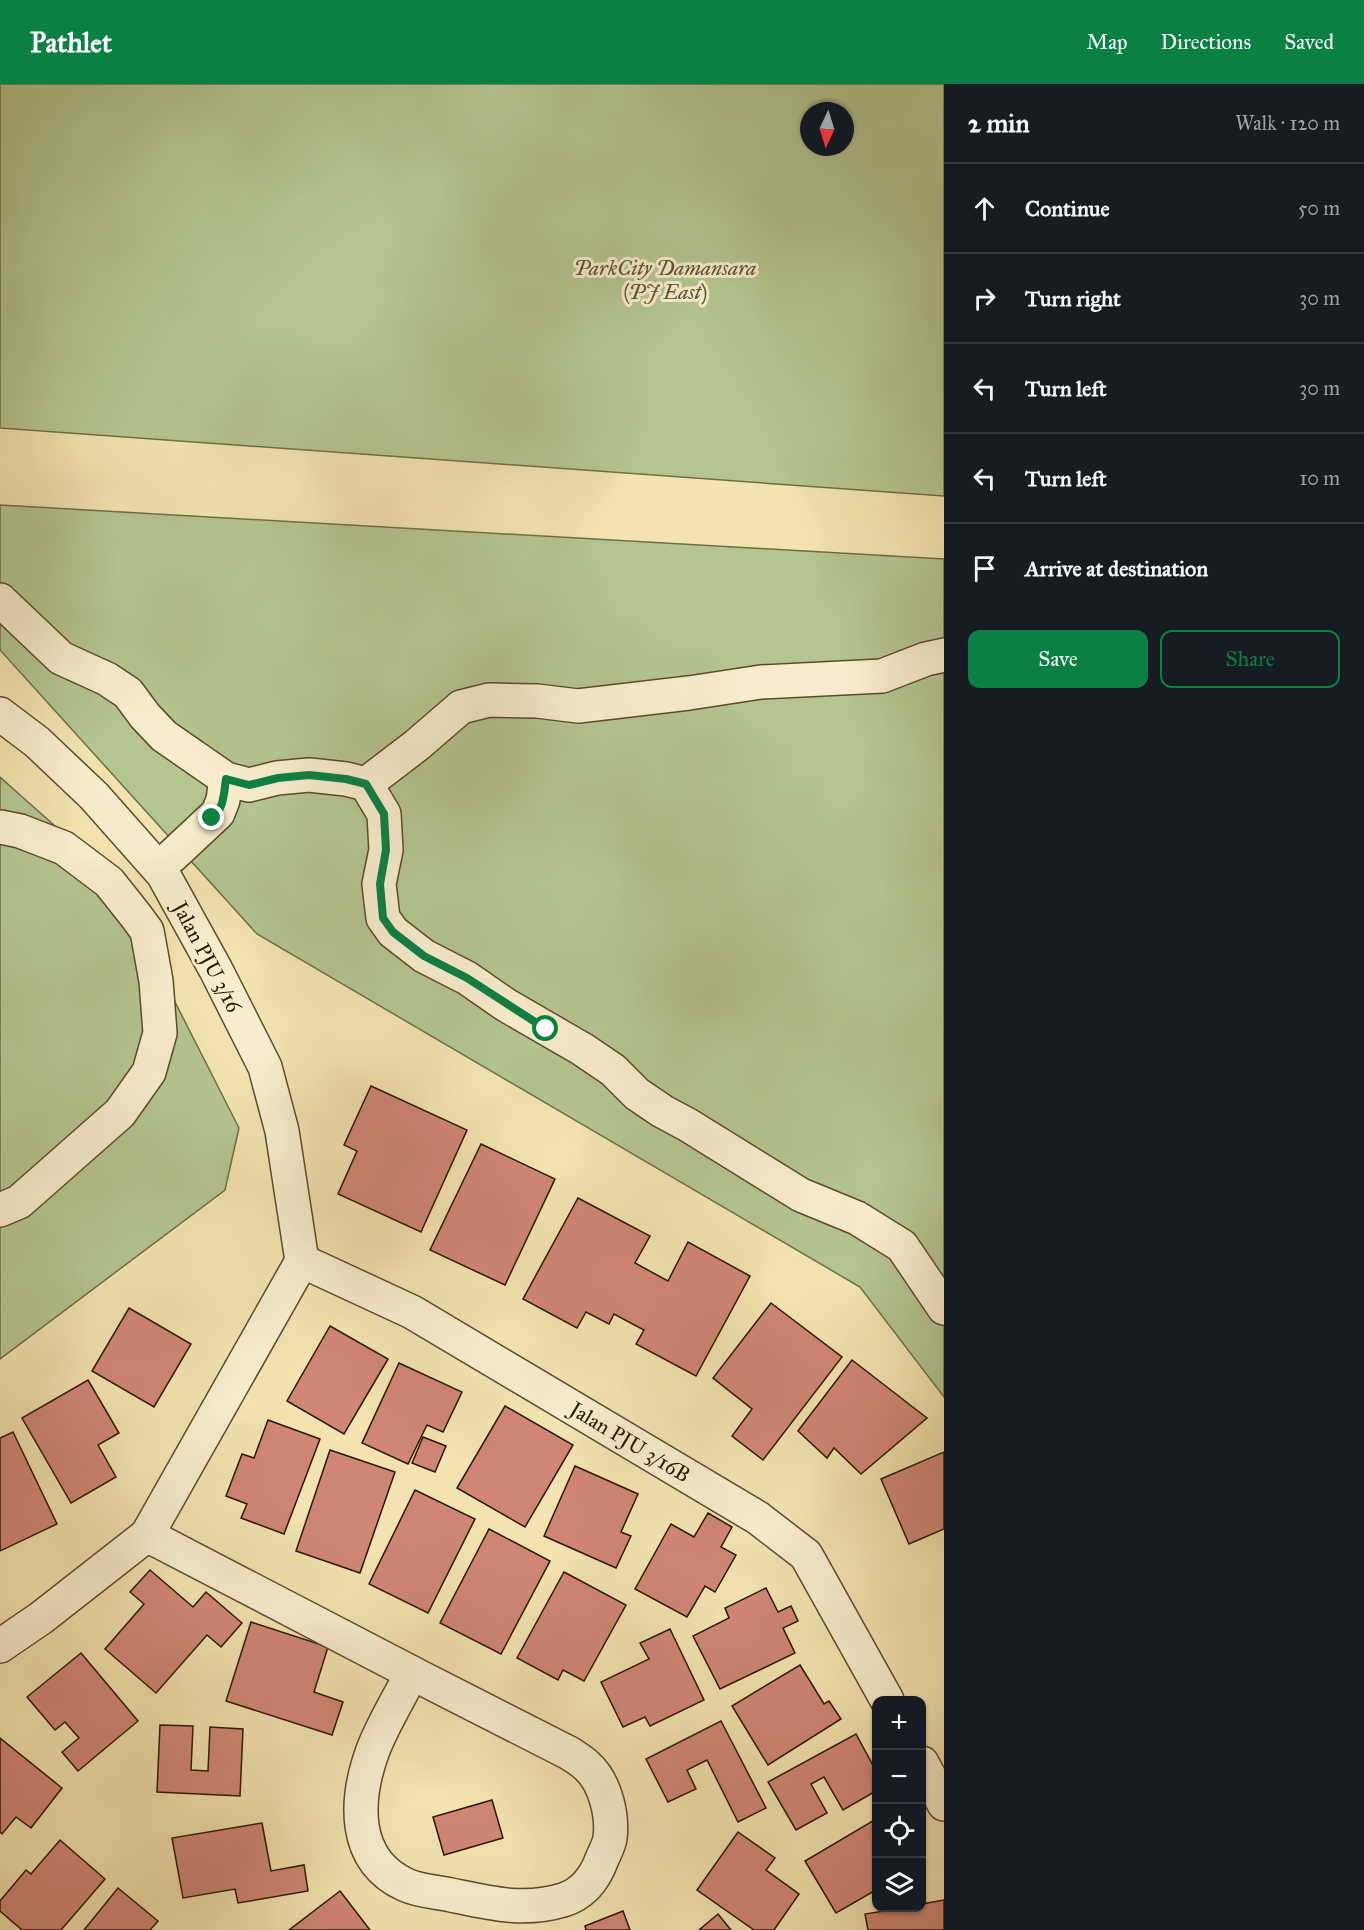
<!DOCTYPE html>
<meta charset="utf-8">
<style>
:root{--surface:#171b24;--page:#242831;--text:#f1f3f6;--muted:#9ea1a6;--line:#363941;--accent:#0b8043}
body{margin:0;font-family:"IM FELL Great Primer",serif;background:var(--page);color:var(--text)}
.controls{position:absolute;right:18px;bottom:18px;display:grid;overflow:hidden;border-radius:12px;box-shadow:0 2px 4px #0004}
.controls button{width:54px;height:54px;display:grid;place-items:center;padding:0;border:0;border-bottom:2px solid var(--line);background:var(--surface);color:var(--text);font:30px sans-serif}
.compass{position:absolute;left:800px;top:18px;width:54px;height:54px;border-radius:50%;background:var(--surface);box-shadow:0 2px 4px #0004;rotate:184deg}
.stop{position:absolute;width:18px;height:18px;margin:-14px;border:4px solid #0b8043;border-radius:50%;background:#fff}
.stop.end{background:#0b8043;border-color:#fff;box-shadow:0 2px 6px #0008}
.list{margin:0;padding:0;list-style:none}
h2{display:flex;justify-content:space-between;align-items:center;height:78px;margin:0;padding:0 24px;font-size:26px}
h2 small{font-size:20px;font-weight:400;color:var(--muted)}
.list li{display:grid;grid-template-columns:39px 1fr auto;gap:18px;align-items:center;box-sizing:border-box;height:90px;padding:0 24px;border-top:2px solid var(--line)}
.list b{display:block;font-size:22px;white-space:nowrap}
.list em{font-size:20px;font-style:normal;color:var(--muted)}
.actions{display:flex;gap:12px;padding:18px 24px}
.actions a{flex:1;padding:14px 0;border:2px solid var(--accent);border-radius:12px;text-align:center;font-size:21px;color:var(--accent)}
.actions .main{background:var(--accent);color:#fff}
.icon{flex:none;width:33px;height:33px;fill:none;stroke:currentColor;stroke-width:2;stroke-linecap:round;stroke-linejoin:round}
.map{position:relative;flex:none;width:944px;height:1846px;overflow:hidden}
header{display:flex;align-items:center;gap:36px;box-sizing:border-box;height:84px;padding:0 30px;background:var(--accent);color:#fff}
header strong{font-size:28px}
nav{display:flex;gap:33px;margin-inline-start:auto;font-size:21px}
main{display:flex}
aside{flex:1;background:var(--surface)}
.map>svg:first-child{display:block}
.green{fill:#b4c590;stroke:#6f6e48;stroke-width:1.5;fill-rule:evenodd}
.building{fill:#d08675;stroke:#2a1700;stroke-width:1.5}
.lines{fill:none;stroke-linecap:round;stroke-linejoin:round}
.minor-casing{stroke:#5c4a2c;stroke-width:36}
.minor{stroke:#f7edcc;stroke-width:33}
.route{stroke:#0b8043;stroke-width:8}
.labels{text-anchor:middle;stroke-width:6;stroke-linejoin:round;paint-order:stroke}
.park-label{font-size:21px;font-style:italic;fill:#5a5432;stroke:#f7edcc}
.street-label{font-size:21px;fill:#2a1700;stroke:#f7edcc}
</style>
<header>
<strong>Pathlet</strong>
<nav><a>Map</a><a>Directions</a><a>Saved</a></nav>
</header>
<main>
<div class="map">
<svg width="944" height="1846" viewBox="0 0 944 1846">
<rect width="100%" height="100%" fill="#f2e3b0"/>
<filter id="stains"><feTurbulence type="fractalNoise" baseFrequency=".00333" numOctaves="4"/><feColorMatrix values="0 0 0 0 .2 0 0 0 0 .09 0 0 0 0 .02 0 0 0 .5 -.17"/></filter>
<radialGradient id="worn" r=".72"><stop offset=".6" stop-color="#630" stop-opacity="0"/><stop offset="1" stop-color="#630" stop-opacity=".3"/></radialGradient>
<g class="green">
<path d="M 0,0 L 944,0 L 944,412 L 0,344 ZM 809,27 L 845,27 L 845,63 L 809,63 Z"/>
<polygon points="0,421 944,475 944,1313 860,1203 257,850 0,566"/>
<polygon points="0,693 111,792 239,1044 225,1106 0,1275"/>
</g>
<g class="building">
<polygon points="371,1002 467,1046 421,1148 338,1110 357,1067 344,1061"/>
<polygon points="481,1060 555,1095 505,1201 430,1166"/>
<polygon points="578,1114 650,1152 635,1179 668,1197 688,1158 750,1192 696,1292 636,1260 644,1246 614,1230 609,1240 586,1228 577,1244 523,1215"/>
<polygon points="771,1219 842,1273 763,1376 732,1352 752,1325 713,1294"/>
<polygon points="129,1224 191,1260 154,1323 92,1287"/>
<polygon points="330,1242 388,1275 344,1350 287,1317"/>
<polygon points="852,1276 927,1334 861,1390 834,1364 827,1374 798,1347"/>
<polygon points="399,1279 462,1308 443,1348 427,1341 408,1380 362,1359"/>
<polygon points="88,1296 119,1349 98,1361 116,1393 71,1419 22,1334"/>
<polygon points="505,1322 573,1361 525,1443 457,1404"/>
<polygon points="268,1336 320,1355 284,1450 241,1434 247,1420 226,1412 242,1370 254,1374"/>
<polygon points="13,1348 57,1440 0,1467 0,1354"/>
<polygon points="423,1353 446,1362 435,1388 412,1379"/>
<polygon points="330,1366 395,1388 360,1489 296,1467"/>
<polygon points="944,1368 944,1445 909,1460 881,1395"/>
<polygon points="575,1382 638,1410 621,1448 631,1452 616,1484 544,1452"/>
<polygon points="415,1406 475,1435 428,1529 369,1500"/>
<polygon points="708,1429 732,1443 721,1463 736,1471 715,1508 705,1502 687,1533 635,1505 671,1440 694,1453"/>
<polygon points="489,1445 550,1477 501,1570 440,1539"/>
<polygon points="150,1486 193,1523 206,1508 242,1539 221,1563 207,1551 156,1609 105,1565 144,1520 130,1508"/>
<polygon points="564,1488 626,1521 584,1597 563,1586 558,1596 517,1574"/>
<polygon points="766,1504 778,1528 791,1522 798,1537 783,1544 795,1569 720,1605 693,1552 729,1534 725,1524"/>
<polygon points="251,1538 328,1563 314,1608 343,1618 332,1651 226,1617"/>
<polygon points="670,1545 704,1616 650,1642 645,1633 623,1643 601,1598 649,1575 640,1559"/>
<polygon points="81,1569 138,1637 78,1687 62,1668 79,1654 65,1638 55,1646 27,1613"/>
<polygon points="800,1581 824,1620 829,1617 841,1635 768,1681 732,1622"/>
<polygon points="721,1637 766,1724 738,1738 707,1676 687,1686 696,1705 668,1718 646,1675"/>
<polygon points="160,1641 193,1642 191,1686 208,1687 210,1643 243,1645 240,1712 157,1708"/>
<polygon points="856,1650 876,1687 876,1707 843,1726 824,1693 811,1700 827,1729 796,1746 768,1698"/>
<polygon points="0,1654 62,1704 31,1744 16,1733 2,1750 0,1748"/>
<polygon points="492,1716 503,1754 444,1771 433,1733"/>
<polygon points="876,1735 876,1806 836,1829 805,1777"/>
<polygon points="262,1739 271,1787 304,1781 308,1807 238,1819 235,1805 183,1814 172,1754"/>
<polygon points="738,1748 775,1774 766,1786 799,1810 774,1846 754,1846 697,1806"/>
<polygon points="60,1756 105,1795 61,1846 22,1846 0,1827 0,1817 26,1786 31,1790"/>
<polygon points="118,1804 158,1837 150,1846 84,1846"/>
<polygon points="340,1807 370,1846 289,1846"/>
<polygon points="944,1816 944,1846 868,1846 865,1830 903,1824 922,1824 922,1820"/>
<polygon points="623,1827 630,1846 586,1846 585,1842"/>
<polygon points="718,1830 731,1846 699,1846"/>
</g>
<g class="lines">
<g class="minor-casing">
<g id="minor">
<polyline points="0,516 61,574 107,595 128,609 145,632 164,652 226,695 249,701 277,694 309,691 346,695 366,700 384,730 386,766 379,800 383,834 393,848 424,872 467,894 506,921 582,965 613,986 637,1010 662,1027 688,1041 801,1111 857,1134 902,1162 944,1224"/>
<polyline points="0,630 37,658 94,712 163,790 216,886 265,983 282,1047 302,1177"/>
<polyline points="366,700 417,661 461,623 489,616 537,617 578,622 689,609 761,598 882,592 926,575 944,571"/>
<polyline points="0,743 20,747 64,764 109,798 136,832 147,847 156,897 160,949 149,988 120,1029 19,1118 0,1126"/>
<polyline points="172,772 218,729 223,716 226,695"/>
<polyline points="302,1177 412,1228 758,1434 806,1471 887,1616"/>
<polyline points="147,1451 412,1589"/>
<polyline points="0,1562 41,1534 147,1451 302,1177"/>
<path d="M 412,1589 L 569,1669 C 575,1673 582,1677 587,1682 C 605,1698 613,1731 610,1754 C 609,1761 605,1768 602,1775 C 595,1794 583,1810 563,1816 C 524,1828 489,1819 451,1811 C 437,1808 419,1807 406,1801 C 351,1776 355,1715 373,1666 C 383,1640 399,1614 412,1589 Z"/>
<polyline points="922,1679 944,1720"/>
</g>
</g>
<use href="#minor" class="minor"/>
</g>
<g class="lines">
<path class="route" d="M 212,734 C 224,725 224,709 226,695 L 249,701 L 278,694 L 309,691 L 346,695 L 366,700 L 384,730 L 386,766 L 380,800 L 383,834 L 393,848 L 424,872 L 467,894 L 546,945"/>
</g>
<g class="labels">
<g class="park-label">
<text x="665" y="191">ParkCity Damansara<tspan x="665" dy="24">(PJ East)</tspan></text>
</g>
<g class="street-label">
<text transform="translate(207 873) rotate(62)" y="7">Jalan PJU 3/16</text>
<text transform="translate(630 1358) rotate(31)" y="7">Jalan PJU 3/16B</text>
</g>
</g>
<rect width="100%" height="100%" filter="url(#stains)"/>
<rect width="100%" height="100%" fill="url(#worn)"/>
</svg>
<div class="controls">
<button>+</button>
<button>−</button>
<button><svg class="icon" aria-label="locate" viewBox="0 0 24 24"><circle cx="12" cy="12" r="6"/><path d="M12 2v4M12 18v4M2 12h4M18 12h4"/></svg></button>
<button><svg class="icon" aria-label="layers" viewBox="0 0 24 24"><path d="M12 4l9 5-9 5-9-5zM3 14l9 5 9-5"/></svg></button>
</div>
<svg class="compass" viewBox="-18 -18 36 36"><path d="M0-13l5 13h-10z" fill="#e53935"/><path d="M0 13l5-13h-10z" fill="#9ea1a6"/></svg>
<div class="stop" style="left:546px;top:945px"></div>
<div class="stop end" style="left:212px;top:734px"></div>
</div>
<aside>
<h2>2 min<small>Walk · 120 m</small></h2>
<ul class="list">
<li><svg class="icon" aria-label="ahead" viewBox="0 0 24 24"><path d="M12 20V5M6 11l6-6 6 6"/></svg><div><b>Continue</b></div><em>50 m</em></li>
<li><svg class="icon" aria-label="right" viewBox="0 0 24 24"><path d="M7 20v-9h11M14 6l5 5-5 5"/></svg><div><b>Turn right</b></div><em>30 m</em></li>
<li><svg class="icon" aria-label="left" viewBox="0 0 24 24"><path d="M17 20v-9H6M10 6l-5 5 5 5"/></svg><div><b>Turn left</b></div><em>30 m</em></li>
<li><svg class="icon" aria-label="left" viewBox="0 0 24 24"><path d="M17 20v-9H6M10 6l-5 5 5 5"/></svg><div><b>Turn left</b></div><em>10 m</em></li>
<li><svg class="icon" aria-label="arrive" viewBox="0 0 24 24"><path d="M6 21V4h12l-3 4 3 4H6"/></svg><div><b>Arrive at destination</b></div></li>
</ul>
<div class="actions"><a class="main">Save</a><a>Share</a></div>
</aside>
</main>
